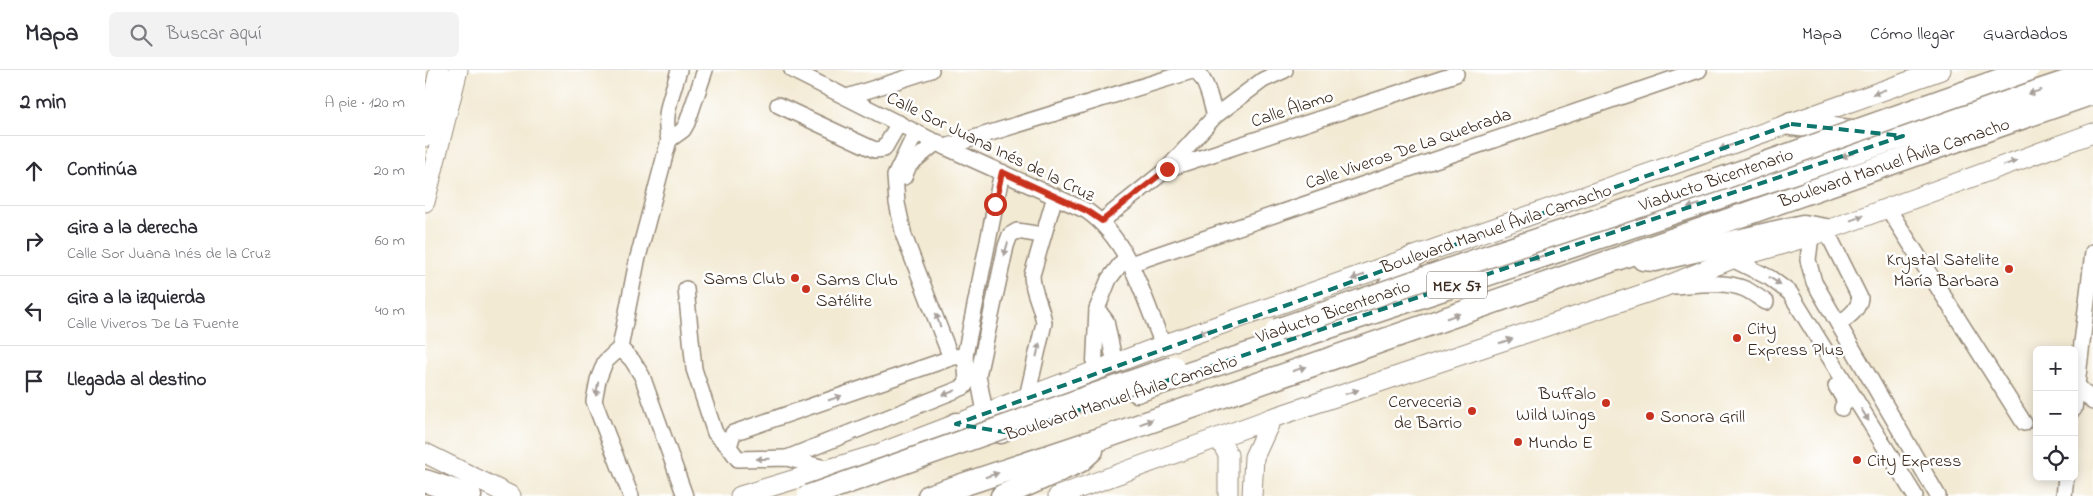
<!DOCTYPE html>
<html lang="es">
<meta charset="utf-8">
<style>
:root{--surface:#fff;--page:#f2f2f3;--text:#2b2b33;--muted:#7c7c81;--line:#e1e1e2}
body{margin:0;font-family:"Indie Flower",sans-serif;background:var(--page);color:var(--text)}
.controls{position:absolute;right:15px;bottom:15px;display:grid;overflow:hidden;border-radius:8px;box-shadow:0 2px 12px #0003}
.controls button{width:45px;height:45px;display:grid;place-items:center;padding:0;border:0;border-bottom:1px solid var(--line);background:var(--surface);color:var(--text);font:25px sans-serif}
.stop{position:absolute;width:15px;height:15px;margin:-11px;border:4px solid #c8321e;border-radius:50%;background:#fff}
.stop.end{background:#c8321e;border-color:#fff;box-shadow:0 1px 5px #0008}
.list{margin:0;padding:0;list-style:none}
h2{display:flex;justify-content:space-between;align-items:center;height:65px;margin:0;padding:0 20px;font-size:21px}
h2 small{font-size:16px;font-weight:400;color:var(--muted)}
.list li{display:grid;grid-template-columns:32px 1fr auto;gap:15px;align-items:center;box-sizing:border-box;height:70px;padding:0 20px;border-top:1px solid var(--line)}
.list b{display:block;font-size:19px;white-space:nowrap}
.list p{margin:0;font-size:16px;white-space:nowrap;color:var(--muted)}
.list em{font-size:16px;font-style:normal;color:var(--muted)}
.icon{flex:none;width:28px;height:28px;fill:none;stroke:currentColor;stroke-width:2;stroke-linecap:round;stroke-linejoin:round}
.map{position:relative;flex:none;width:1668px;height:426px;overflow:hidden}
header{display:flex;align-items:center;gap:30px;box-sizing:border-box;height:70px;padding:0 25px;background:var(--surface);border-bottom:1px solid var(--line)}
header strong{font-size:24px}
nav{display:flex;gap:28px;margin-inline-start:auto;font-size:18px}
.search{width:350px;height:45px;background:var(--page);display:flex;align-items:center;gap:12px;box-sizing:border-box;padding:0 18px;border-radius:8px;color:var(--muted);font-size:19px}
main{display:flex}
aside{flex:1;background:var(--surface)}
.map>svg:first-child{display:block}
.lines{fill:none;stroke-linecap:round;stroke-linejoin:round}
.minor-casing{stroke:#978a79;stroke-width:18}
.major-casing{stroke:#978a79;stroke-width:21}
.highway-casing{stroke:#978a79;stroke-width:25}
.minor{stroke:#fff;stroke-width:15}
.major{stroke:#fff;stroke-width:19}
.highway{stroke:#fff;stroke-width:22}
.highway-bridge-casing{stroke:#978a79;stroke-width:25;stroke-linecap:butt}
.highway-bridge{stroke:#fff;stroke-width:22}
.oneway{fill:#a79f9a}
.route{stroke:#c8321e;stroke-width:6}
.marked{fill:none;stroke:#0f766e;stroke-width:4;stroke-dasharray:10 6;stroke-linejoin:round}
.poi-dot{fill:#c8321e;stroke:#fff;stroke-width:2}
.labels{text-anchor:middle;stroke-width:5;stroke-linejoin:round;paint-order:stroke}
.shield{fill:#fff;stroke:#766a62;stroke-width:1}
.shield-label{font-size:16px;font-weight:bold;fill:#3b2a1e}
.street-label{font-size:18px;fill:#3b2a1e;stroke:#fff}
.poi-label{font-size:18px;fill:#3b2a1e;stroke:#fff;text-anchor:start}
</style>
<header>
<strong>Mapa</strong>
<div class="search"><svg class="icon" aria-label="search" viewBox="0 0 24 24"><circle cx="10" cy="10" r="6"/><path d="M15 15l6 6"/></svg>Buscar aquí</div>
<nav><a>Mapa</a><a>Cómo llegar</a><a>Guardados</a></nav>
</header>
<main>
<aside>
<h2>2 min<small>A pie · 120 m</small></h2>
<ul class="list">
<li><svg class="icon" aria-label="ahead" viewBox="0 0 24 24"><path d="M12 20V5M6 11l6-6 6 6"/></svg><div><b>Continúa</b></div><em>20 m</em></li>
<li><svg class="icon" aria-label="right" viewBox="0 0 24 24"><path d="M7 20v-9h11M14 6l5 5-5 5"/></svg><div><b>Gira a la derecha</b><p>Calle Sor Juana Inés de la Cruz</p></div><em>60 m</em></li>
<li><svg class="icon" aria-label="left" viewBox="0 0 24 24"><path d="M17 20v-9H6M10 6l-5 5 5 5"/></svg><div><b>Gira a la izquierda</b><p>Calle Viveros De La Fuente</p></div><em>40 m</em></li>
<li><svg class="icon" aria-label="arrive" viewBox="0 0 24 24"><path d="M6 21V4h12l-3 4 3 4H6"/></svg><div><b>Llegada al destino</b></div></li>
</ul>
</aside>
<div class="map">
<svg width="1668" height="426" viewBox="0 0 1668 426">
<rect width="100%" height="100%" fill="#fff"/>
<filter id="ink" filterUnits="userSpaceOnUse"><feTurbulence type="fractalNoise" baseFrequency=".02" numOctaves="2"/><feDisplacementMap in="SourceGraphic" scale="10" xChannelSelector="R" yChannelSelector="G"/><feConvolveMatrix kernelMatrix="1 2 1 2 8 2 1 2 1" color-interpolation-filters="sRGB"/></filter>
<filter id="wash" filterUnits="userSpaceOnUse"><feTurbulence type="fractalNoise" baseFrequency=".0096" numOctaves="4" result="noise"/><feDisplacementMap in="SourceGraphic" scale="20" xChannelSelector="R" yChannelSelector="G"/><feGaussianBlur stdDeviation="1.12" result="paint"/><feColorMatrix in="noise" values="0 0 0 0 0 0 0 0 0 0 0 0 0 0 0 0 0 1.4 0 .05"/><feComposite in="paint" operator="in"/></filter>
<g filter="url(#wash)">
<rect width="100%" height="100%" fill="#f3ead4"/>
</g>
<g filter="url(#ink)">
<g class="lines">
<g class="minor-casing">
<g id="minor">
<path d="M 367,0 L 520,77 L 662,141 C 705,171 719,229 738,275"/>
<polyline points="422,27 506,0"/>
<polyline points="353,35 450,80 459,79 474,53"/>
<polyline points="244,70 258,60 262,53 280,0"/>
<path d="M 520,77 L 767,1 C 782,4 786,34 790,46"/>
<polyline points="742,99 1031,4 1030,0"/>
<polyline points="479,107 484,95 512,72"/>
<polyline points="1462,137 1599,353"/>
<polyline points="677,151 742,99 790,46 838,10 860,0"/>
<path d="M 1401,160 L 1435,228 C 1433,241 1424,246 1414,254"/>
<polyline points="1386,166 1383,190 1389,212 1513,426"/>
<polyline points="1307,189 1345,208 1365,223 1490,426"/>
<polyline points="705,194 1274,0"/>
<path d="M 1248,216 C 1270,215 1299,210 1320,219 C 1327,222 1334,228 1341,232"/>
<polyline points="261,219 269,299 290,363 304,377"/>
<polyline points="672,239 681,251 690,294"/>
<polyline points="195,278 207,290 217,306 260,426"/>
<polyline points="531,287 540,285 577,102"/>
<polyline points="669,302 672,239 684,209 701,187"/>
<polyline points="1652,315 1668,332"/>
<polyline points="1411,316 1420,331 1417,338"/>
<path d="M 602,327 L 619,253 C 617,236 607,222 607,205 L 630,126"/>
<polyline points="1649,339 1668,182"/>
<polyline points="560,342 553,306 581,176 585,165 592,161 617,165"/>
<polyline points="362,388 539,317 542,312 540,285"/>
<polyline points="403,399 362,388 313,389 304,377 308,363 526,288 479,166 472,133 470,106 491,62"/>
<path d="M 206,426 L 169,331 L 173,310 L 180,292 L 195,278 L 212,191 L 244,70 C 237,45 247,25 254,0"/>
<polyline points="1639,426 1641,407"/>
</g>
</g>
<g class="major-casing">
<g id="major">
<polyline points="0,67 14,0"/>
<polyline points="0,132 33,0"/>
<polyline points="794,368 803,385 803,426"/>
<polyline points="0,383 86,426"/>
<polyline points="315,426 450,385 738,275 1516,0"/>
<polyline points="633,426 847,348 1239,217 1307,189 1386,166 1668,63"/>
<polyline points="827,426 829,387 847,348"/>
</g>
</g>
<g class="highway-casing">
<g id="highway">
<polyline points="1366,54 1434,62"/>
<polyline points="1218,189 1230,190 1378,156 1401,160"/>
<polyline points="953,230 987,188"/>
<polyline points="712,321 1668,3"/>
<polyline points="531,354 576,362"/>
<polyline points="0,411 45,426"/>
<polyline points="504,426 678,368 1668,23"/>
<polyline points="577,426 655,391 667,380"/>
</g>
</g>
<use href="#minor" class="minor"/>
<use href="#major" class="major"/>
<use href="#highway" class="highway"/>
<g class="highway-bridge-casing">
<g id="highway-bridge">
<polyline points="852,260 1055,189 1290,111 1603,0"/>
<polyline points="384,426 748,297"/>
</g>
</g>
<use href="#highway-bridge" class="highway-bridge"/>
</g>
<defs><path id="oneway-solid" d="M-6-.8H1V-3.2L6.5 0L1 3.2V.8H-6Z" transform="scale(1.25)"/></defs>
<g class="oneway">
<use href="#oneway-solid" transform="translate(1454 22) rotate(160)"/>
<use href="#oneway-solid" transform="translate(1610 22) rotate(162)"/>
<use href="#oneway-solid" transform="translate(1301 77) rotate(161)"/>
<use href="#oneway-solid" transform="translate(1423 85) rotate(162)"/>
<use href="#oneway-solid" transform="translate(1585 93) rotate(-20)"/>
<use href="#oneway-solid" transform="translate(1269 136) rotate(162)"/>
<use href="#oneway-solid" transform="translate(1432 148) rotate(-20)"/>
<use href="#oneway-solid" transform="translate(581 179) rotate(106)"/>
<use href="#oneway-solid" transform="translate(1114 187) rotate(162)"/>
<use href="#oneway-solid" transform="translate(933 207) rotate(161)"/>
<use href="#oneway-solid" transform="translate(1350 211) rotate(33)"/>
<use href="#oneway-solid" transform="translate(1028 246) rotate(-19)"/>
<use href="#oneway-solid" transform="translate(513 250) rotate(-110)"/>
<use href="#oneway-solid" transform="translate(780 261) rotate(161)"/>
<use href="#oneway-solid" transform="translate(1081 271) rotate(-18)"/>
<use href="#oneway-solid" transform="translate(613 280) rotate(-77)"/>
<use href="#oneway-solid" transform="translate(874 299) rotate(-19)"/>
<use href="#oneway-solid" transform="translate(172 319) rotate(100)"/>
<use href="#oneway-solid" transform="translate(927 322) rotate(-18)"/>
<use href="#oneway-solid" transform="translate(524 323) rotate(158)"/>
<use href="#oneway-solid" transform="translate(410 328) rotate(-19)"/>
<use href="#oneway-solid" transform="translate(1440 345) rotate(58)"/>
<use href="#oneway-solid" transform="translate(721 352) rotate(-21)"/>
<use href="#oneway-solid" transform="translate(338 389) rotate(179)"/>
<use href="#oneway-solid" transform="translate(567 405) rotate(-18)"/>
</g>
</g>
<g class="lines" filter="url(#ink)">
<polyline class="route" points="570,134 577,102 662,141 677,151 742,99"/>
</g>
<path class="marked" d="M 1366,54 L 1478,66 L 585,363 L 531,354 Z"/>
<g class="poi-dot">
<circle cx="1584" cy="199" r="5"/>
<circle cx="370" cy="208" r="5"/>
<circle cx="381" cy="219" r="5"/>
<circle cx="1312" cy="268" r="5"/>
<circle cx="1181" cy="333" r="5"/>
<circle cx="1047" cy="341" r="5"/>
<circle cx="1225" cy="346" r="5"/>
<circle cx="1093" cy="372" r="5"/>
<circle cx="1432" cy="390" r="5"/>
</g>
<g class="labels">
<rect class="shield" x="1002" y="201.5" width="60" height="27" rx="4"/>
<g class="shield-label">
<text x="1032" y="221">MEX 57</text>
</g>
<g class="street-label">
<text transform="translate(867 38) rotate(-18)" y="6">Calle Álamo</text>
<text transform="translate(566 76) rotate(26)" y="6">Calle Sor Juana Inés de la Cruz</text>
<text transform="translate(983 78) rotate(-19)" y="6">Calle Viveros De La Quebrada</text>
<text transform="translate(1469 92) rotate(-19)" y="6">Boulevard Manuel Ávila Camacho</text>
<text transform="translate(1291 109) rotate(-19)" y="6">Viaducto Bicentenario</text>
<text transform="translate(1071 158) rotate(-19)" y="6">Boulevard Manuel Ávila Camacho</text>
<text transform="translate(908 241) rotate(-19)" y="6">Viaducto Bicentenario</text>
<text transform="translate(696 327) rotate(-18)" y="6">Boulevard Manuel Ávila Camacho</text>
</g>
<g class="poi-label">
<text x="1574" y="195" text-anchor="end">Krystal Satelite<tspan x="1574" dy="21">María Barbara</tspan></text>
<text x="360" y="214" text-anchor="end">Sams Club</text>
<text x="391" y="215">Sams Club<tspan x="391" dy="21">Satélite</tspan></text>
<text x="1322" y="264">City<tspan x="1322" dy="21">Express Plus</tspan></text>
<text x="1171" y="329" text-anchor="end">Buffalo<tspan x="1171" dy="21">Wild Wings</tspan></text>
<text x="1037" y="337" text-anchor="end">Cerveceria<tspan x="1037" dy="21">de Barrio</tspan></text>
<text x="1235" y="352">Sonora Grill</text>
<text x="1103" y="378">Mundo E</text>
<text x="1442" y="396">City Express</text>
</g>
</g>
</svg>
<div class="controls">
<button>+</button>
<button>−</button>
<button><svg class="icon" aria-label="locate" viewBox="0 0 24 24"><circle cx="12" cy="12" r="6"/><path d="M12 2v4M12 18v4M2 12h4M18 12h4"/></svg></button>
</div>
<div class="stop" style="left:570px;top:134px"></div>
<div class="stop end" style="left:742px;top:99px"></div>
</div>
</main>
